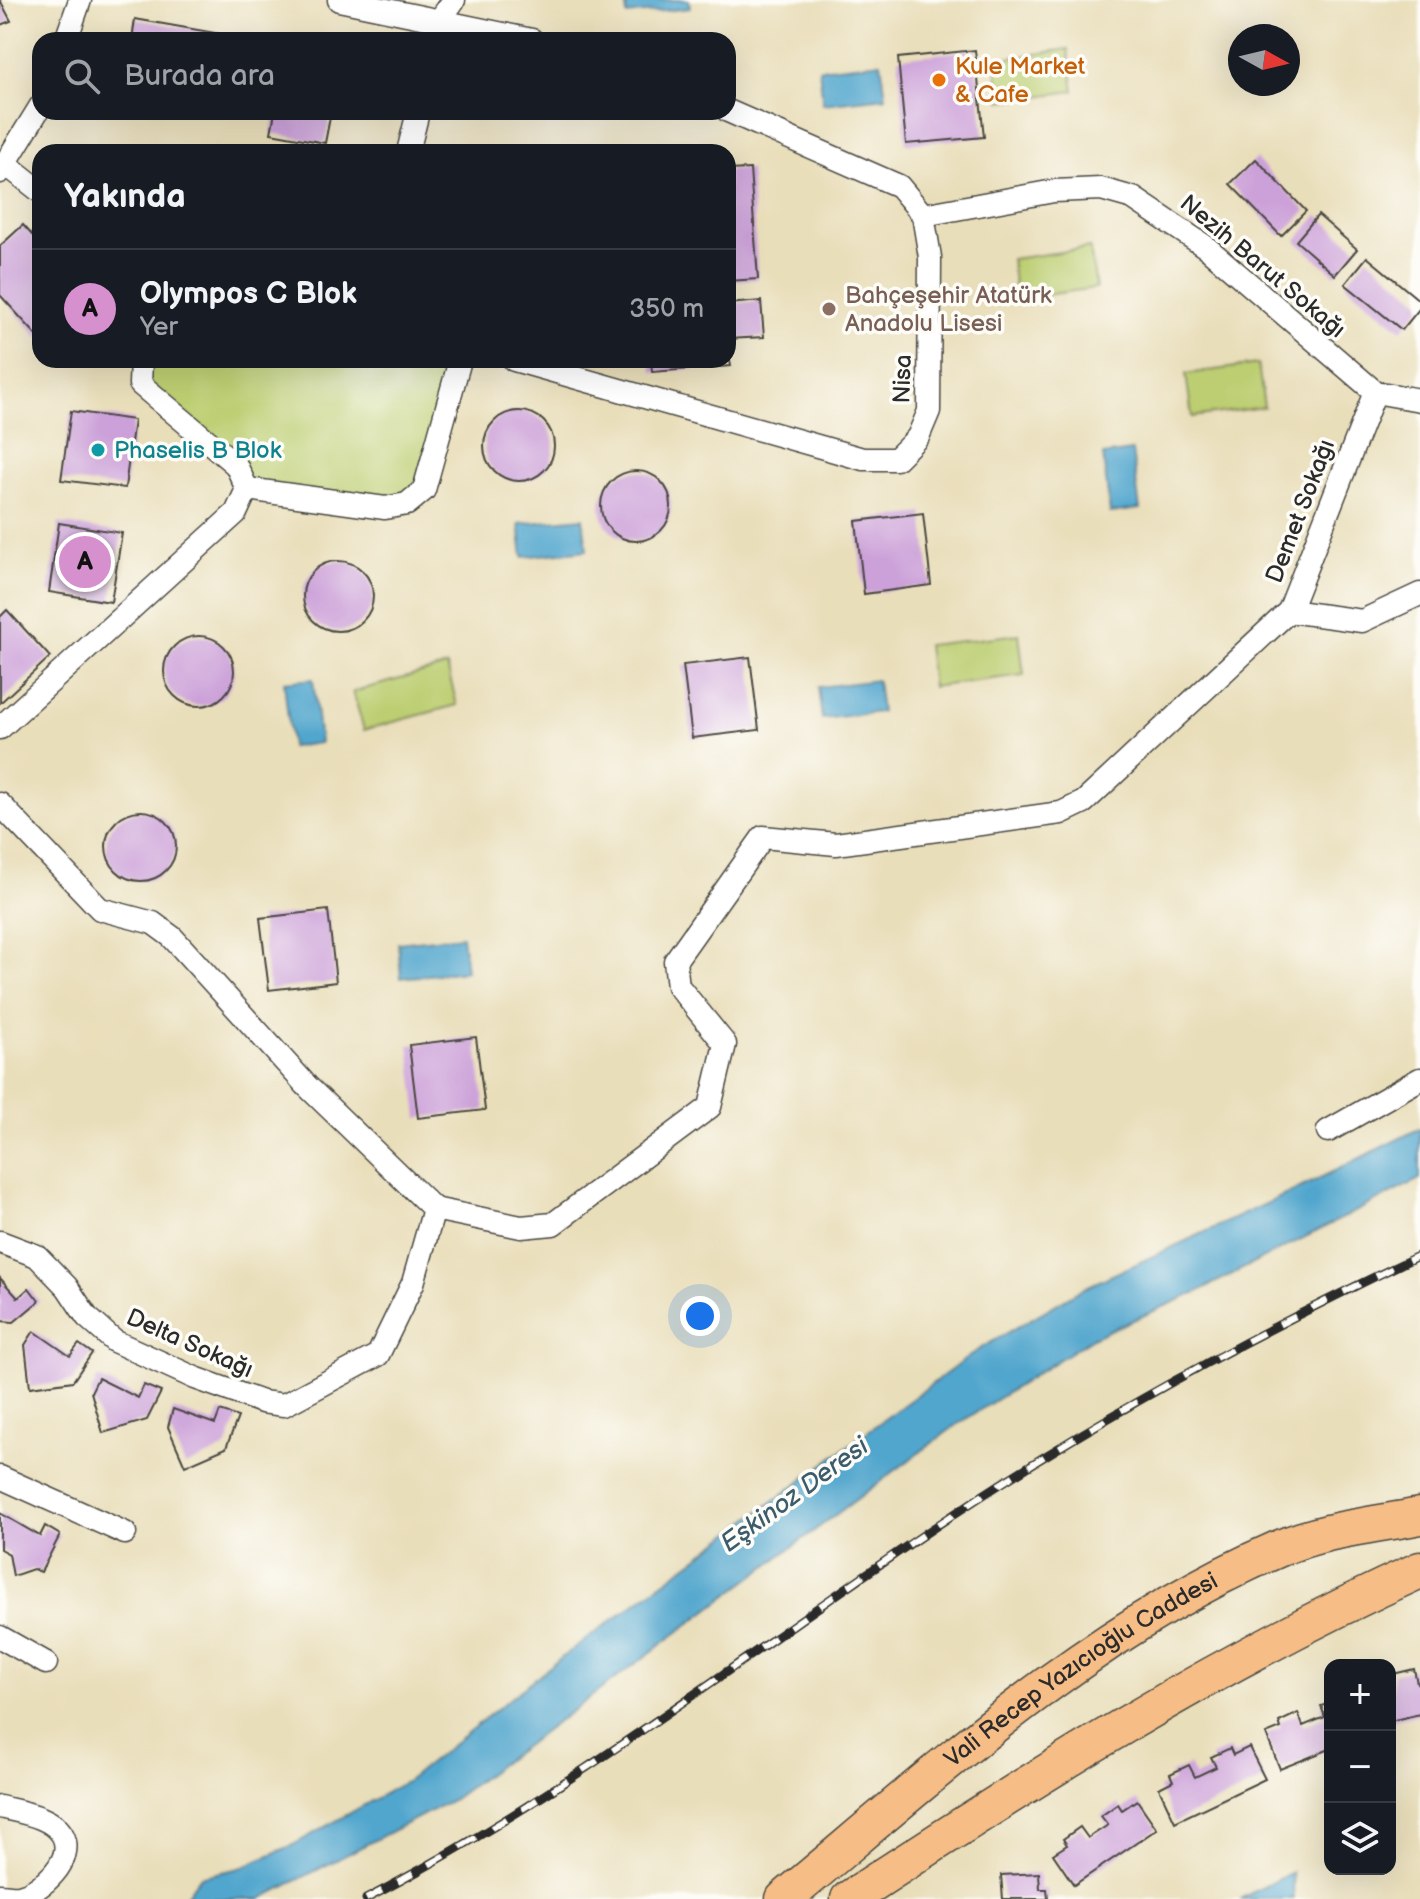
<!DOCTYPE html>
<html lang="tr">
<meta charset="utf-8">
<style>
:root{--surface:#171b24;--page:#242831;--text:#f1f3f6;--muted:#9ea1a6;--line:#363941;--accent:#d690ce}
body{margin:0;font-family:"Balsamiq Sans",sans-serif;background:var(--page);color:var(--text)}
.controls{position:absolute;right:24px;bottom:24px;display:grid;overflow:hidden;border-radius:16px;box-shadow:0 8px 32px #0002}
.controls button{width:72px;height:72px;display:grid;place-items:center;padding:0;border:0;border-bottom:2px solid var(--line);background:var(--surface);color:var(--text);font:40px sans-serif}
.compass{position:absolute;left:1228px;top:24px;width:72px;height:72px;border-radius:50%;background:var(--surface);box-shadow:0 8px 32px #0002;rotate:98deg}
.you{position:absolute;left:700px;top:1316px;width:28px;height:28px;margin:-20px;border:6px solid #fff;border-radius:50%;background:#1a73e8;box-shadow:0 0 0 12px #1a73e833}
.badge{display:grid;place-items:center;width:52px;height:52px;border-radius:50%;background:var(--accent);color:#111;font-size:26px;font-weight:700}
.pin{position:absolute;translate:-50% -50%;border:4px solid #fff;box-shadow:0 2px 8px #0006}
.list{margin:0;padding:0;list-style:none}
h2{display:flex;justify-content:space-between;align-items:center;height:104px;margin:0;padding:0 32px;font-size:34px}
h2 small{font-size:26px;font-weight:400;color:var(--muted)}
.list li{display:grid;grid-template-columns:52px 1fr auto;gap:24px;align-items:center;box-sizing:border-box;height:120px;padding:0 32px;border-top:2px solid var(--line)}
.list b{display:block;font-size:30px;white-space:nowrap}
.list p{margin:0;font-size:26px;white-space:nowrap;color:var(--muted)}
.list em{font-size:26px;font-style:normal;color:var(--muted)}
.icon{flex:none;width:44px;height:44px;fill:none;stroke:currentColor;stroke-width:2;stroke-linecap:round;stroke-linejoin:round}
.map{position:relative;flex:none;width:1420px;height:1899px;overflow:hidden}
.search{position:absolute;background:var(--surface);box-shadow:0 8px 32px #0002;left:32px;top:32px;width:704px;height:88px;display:flex;align-items:center;gap:20px;box-sizing:border-box;padding:0 28px;border-radius:24px;color:var(--muted);font-size:30px}
.panel{position:absolute;background:var(--surface);box-shadow:0 8px 32px #0002;left:32px;top:144px;width:704px;height:224px;border-radius:24px}
.map>svg:first-child{display:block}
.green{fill:#bcce71;stroke:#747c4e;stroke-width:2}
.water{fill:#51a6cd;stroke:#3e687c;stroke-width:2}
.building{fill:#cca1d9}
.lines{fill:none;stroke-linecap:round;stroke-linejoin:round}
.street-casing{stroke:#484640;stroke-width:25}
.primary-casing{stroke:#484640;stroke-width:39}
.street{stroke:#fff;stroke-width:22}
.primary{stroke:#f6be86;stroke-width:36}
.rail-casing{stroke:#2b2b2b;stroke-width:9}
.rail{stroke:#fdfcf7;stroke-width:6;stroke-dasharray:18;stroke-linecap:butt}
.food-dot{fill:#e8710a;stroke:#fdfcf7;stroke-width:3}
.education-dot{fill:#8d6e63;stroke:#fdfcf7;stroke-width:3}
.culture-dot{fill:#0f9aa8;stroke:#fdfcf7;stroke-width:3}
.labels{text-anchor:middle;stroke-width:7;stroke-linejoin:round;paint-order:stroke}
.food-label{font-size:24px;fill:#c56008;stroke:#fdfcf7;text-anchor:start}
.street-label{font-size:24px;fill:#2b2b2b;stroke:#fdfcf7}
.education-label{font-size:24px;fill:#785e54;stroke:#fdfcf7;text-anchor:start}
.culture-label{font-size:24px;fill:#0d838f;stroke:#fdfcf7;text-anchor:start}
.water-label{font-size:26px;font-style:italic;fill:#3a5c6c;stroke:#fdfcf7}
</style>
<div class="map">
<svg width="1420" height="1899" viewBox="0 0 1420 1899">
<rect width="100%" height="100%" fill="#fdfcf7"/>
<filter id="ink" filterUnits="userSpaceOnUse"><feTurbulence type="fractalNoise" baseFrequency=".0125" numOctaves="2"/><feDisplacementMap in="SourceGraphic" scale="16" xChannelSelector="R" yChannelSelector="G"/><feConvolveMatrix kernelMatrix="1 2 1 2 8 2 1 2 1" color-interpolation-filters="sRGB"/></filter>
<filter id="wash" filterUnits="userSpaceOnUse"><feTurbulence type="fractalNoise" baseFrequency=".006" numOctaves="4" result="noise"/><feDisplacementMap in="SourceGraphic" scale="32" xChannelSelector="R" yChannelSelector="G"/><feGaussianBlur stdDeviation="1.8" result="paint"/><feColorMatrix in="noise" values="0 0 0 0 0 0 0 0 0 0 0 0 0 0 0 0 0 1.4 0 .05"/><feComposite in="paint" operator="in"/></filter>
<g filter="url(#wash)">
<rect width="100%" height="100%" fill="#e9deba"/>
<g class="green">
<polygon points="1068,49 1074,91 1001,101 995,60"/>
<polygon points="1090,248 1096,288 1016,299 1011,259"/>
<polygon points="141,360 460,360 407,504 247,489 140,384"/>
<polygon points="1258,364 1264,407 1192,417 1186,374"/>
<polygon points="1019,634 1024,675 932,687 927,645"/>
<polygon points="447,666 457,705 364,730 353,692"/>
</g>
<g class="water">
<polygon points="625,0 689,0 690,8 627,15"/>
<polygon points="881,62 886,97 823,104 819,69"/>
<polygon points="1132,451 1140,509 1110,513 1103,455"/>
<polygon points="583,518 587,550 523,557 519,524"/>
<polygon points="313,679 320,743 291,747 284,682"/>
<polygon points="877,680 881,712 822,719 818,687"/>
<polygon points="462,936 466,971 401,978 398,943"/>
<polygon points="1420,1128 1420,1179 1193,1294 1094,1337 955,1426 452,1800 261,1899 184,1899 200,1877 240,1868 293,1845 407,1781 553,1664 978,1350 1082,1289 1298,1189"/>
<polygon points="1292,1872 1294,1899 1240,1899"/>
</g>
<g id="blocks">
<g class="building">
<polygon points="0,0 11,21 0,25"/>
<polygon points="135,19 244,38 244,40 132,40"/>
<polygon points="975,50 984,137 906,144 898,58"/>
<polygon points="275,112 331,112 325,143 271,133"/>
<polygon points="1256,159 1306,211 1281,236 1230,184"/>
<polygon points="750,169 758,279 728,281 728,170"/>
<polygon points="1318,215 1357,249 1335,275 1296,241"/>
<polygon points="23,225 40,244 40,339 0,295 0,246"/>
<polygon points="1367,257 1420,301 1420,308 1402,330 1345,284"/>
<polygon points="761,301 764,337 728,339 728,304"/>
<polygon points="651,360 730,360 731,366 652,372"/>
<polygon points="71,411 134,420 125,488 61,480"/>
<circle cx="519" cy="446" r="35"/>
<circle cx="636" cy="506" r="35"/>
<polygon points="923,513 931,585 864,594 856,521"/>
<polygon points="59,523 122,533 111,602 49,592"/>
<circle cx="338" cy="596" r="35"/>
<polygon points="7,610 50,657 0,703 0,617"/>
<circle cx="199" cy="671" r="35"/>
<polygon points="750,657 759,730 692,738 683,665"/>
<circle cx="141" cy="846" r="35"/>
<polygon points="328,910 336,982 269,990 260,918"/>
<polygon points="476,1037 485,1110 418,1118 409,1045"/>
<polygon points="0,1278 18,1298 29,1288 39,1301 14,1322 0,1321"/>
<polygon points="34,1331 70,1356 79,1344 92,1353 73,1381 30,1387 25,1345"/>
<polygon points="98,1378 138,1398 144,1385 161,1392 147,1420 103,1433 91,1392"/>
<polygon points="173,1409 215,1424 220,1411 238,1417 226,1448 185,1466 168,1427"/>
<polygon points="0,1513 40,1536 45,1526 60,1535 41,1572 33,1569 13,1576 9,1554 0,1549"/>
<polygon points="1414,1669 1417,1683 1420,1682 1420,1714 1390,1721 1393,1674"/>
<polygon points="1330,1703 1330,1749 1280,1769 1266,1734 1281,1728 1279,1722 1298,1713 1303,1726 1325,1717 1321,1706"/>
<polygon points="1249,1747 1265,1779 1175,1822 1159,1788 1173,1781 1170,1774 1189,1765 1195,1777 1216,1767 1211,1757 1230,1748 1233,1755"/>
<polygon points="1137,1800 1157,1829 1074,1885 1053,1854 1067,1845 1063,1839 1080,1827 1088,1838 1108,1825 1101,1816 1118,1804 1122,1810"/>
<polygon points="1039,1873 1040,1889 1047,1889 1048,1899 1003,1899 1001,1875"/>
</g>
</g>
</g>
<g filter="url(#ink)">
<use href="#blocks" fill-opacity="0" stroke="#484640" stroke-width="2"/>
<g class="lines">
<g class="street-casing">
<g id="street">
<polyline points="339,0 532,40"/>
<polyline points="66,40 80,0"/>
<polyline points="434,40 439,21 454,0"/>
<polyline points="408,152 418,112"/>
<polyline points="7,165 40,191"/>
<polyline points="0,172 40,107"/>
<polyline points="923,215 1054,191 1101,189 1133,198 1206,247 1375,392 1420,400"/>
<polyline points="514,360 863,459 896,459 918,437 929,411 930,257 923,215 899,186 728,111"/>
<polyline points="1375,392 1289,611 1362,621 1420,594"/>
<polyline points="247,489 385,508 407,504 424,490 460,360"/>
<polyline points="0,728 236,513 247,489 236,465 140,384 141,360"/>
<polyline points="0,804 100,909 153,923 172,937 307,1086 434,1209 413,1283 378,1355 284,1405 262,1402 195,1378 114,1341 87,1317 67,1287 37,1256 0,1242"/>
<polyline points="1328,1131 1420,1079"/>
<polyline points="434,1209 521,1227 553,1224 710,1107 725,1044 678,986 675,961 763,837 836,844 1061,813 1084,802 1289,611"/>
<polyline points="0,1477 125,1533"/>
<polyline points="0,1637 46,1663"/>
<path d="M 0,1807 C 19,1812 53,1816 63,1836 C 75,1860 41,1892 19,1896 C 14,1897 6,1895 0,1895"/>
</g>
</g>
<g class="primary-casing">
<g id="primary">
<path id="s1" d="M 784,1899 C 939,1770 1090,1630 1278,1549 C 1321,1530 1374,1525 1420,1516"/>
<path d="M 849,1899 C 1032,1779 1220,1660 1420,1570"/>
</g>
</g>
<use href="#street" class="street"/>
<use href="#primary" class="primary"/>
<g class="rail-casing">
<path id="rail" d="M 366,1899 C 582,1787 771,1634 974,1501 C 1117,1408 1266,1328 1420,1255"/>
</g>
<use href="#rail" class="rail"/>
</g>
</g>
<circle class="food-dot" cx="939" cy="80" r="8"/>
<circle class="education-dot" cx="829" cy="309" r="8"/>
<circle class="culture-dot" cx="98" cy="450" r="8"/>
<g class="labels">
<g class="food-label">
<text x="955" y="74">Kule Market<tspan x="955" dy="28">&amp; Cafe</tspan></text>
</g>
<g class="street-label">
<text transform="translate(1263 266) rotate(40)" y="8">Nezih Barut Sokağı</text>
<text transform="translate(902 379) rotate(-88)" y="8">Nisa</text>
<text transform="translate(1300 511) rotate(-69)" y="8">Demet Sokağı</text>
<text transform="translate(190 1343) rotate(24)" y="8">Delta Sokağı</text>
<text dy="8" stroke="none"><textPath href="#s1" startOffset="376">Vali Recep Yazıcıoğlu Caddesi</textPath></text>
</g>
<g class="education-label">
<text x="845" y="303">Bahçeşehir Atatürk<tspan x="845" dy="28">Anadolu Lisesi</tspan></text>
</g>
<g class="culture-label">
<text x="114" y="458">Phaselis B Blok</text>
</g>
<g class="water-label">
<text transform="translate(794 1494) rotate(-36)" y="9">Eşkinoz Deresi</text>
</g>
</g>
</svg>
<div class="controls">
<button>+</button>
<button>−</button>
<button><svg class="icon" aria-label="layers" viewBox="0 0 24 24"><path d="M12 4l9 5-9 5-9-5zM3 14l9 5 9-5"/></svg></button>
</div>
<svg class="compass" viewBox="-18 -18 36 36"><path d="M0-13l5 13h-10z" fill="#e53935"/><path d="M0 13l5-13h-10z" fill="#9ea1a6"/></svg>
<div class="you"></div>
<div class="pin badge" style="left:85px;top:562px">A</div>
<div class="search"><svg class="icon" aria-label="search" viewBox="0 0 24 24"><circle cx="10" cy="10" r="6"/><path d="M15 15l6 6"/></svg>Burada ara</div>
<section class="panel">
<h2>Yakında<small></small></h2>
<ul class="list">
<li><span class="badge">A</span><div><b>Olympos C Blok</b><p>Yer</p></div><em>350 m</em></li>
</ul>
</section>
</div>
